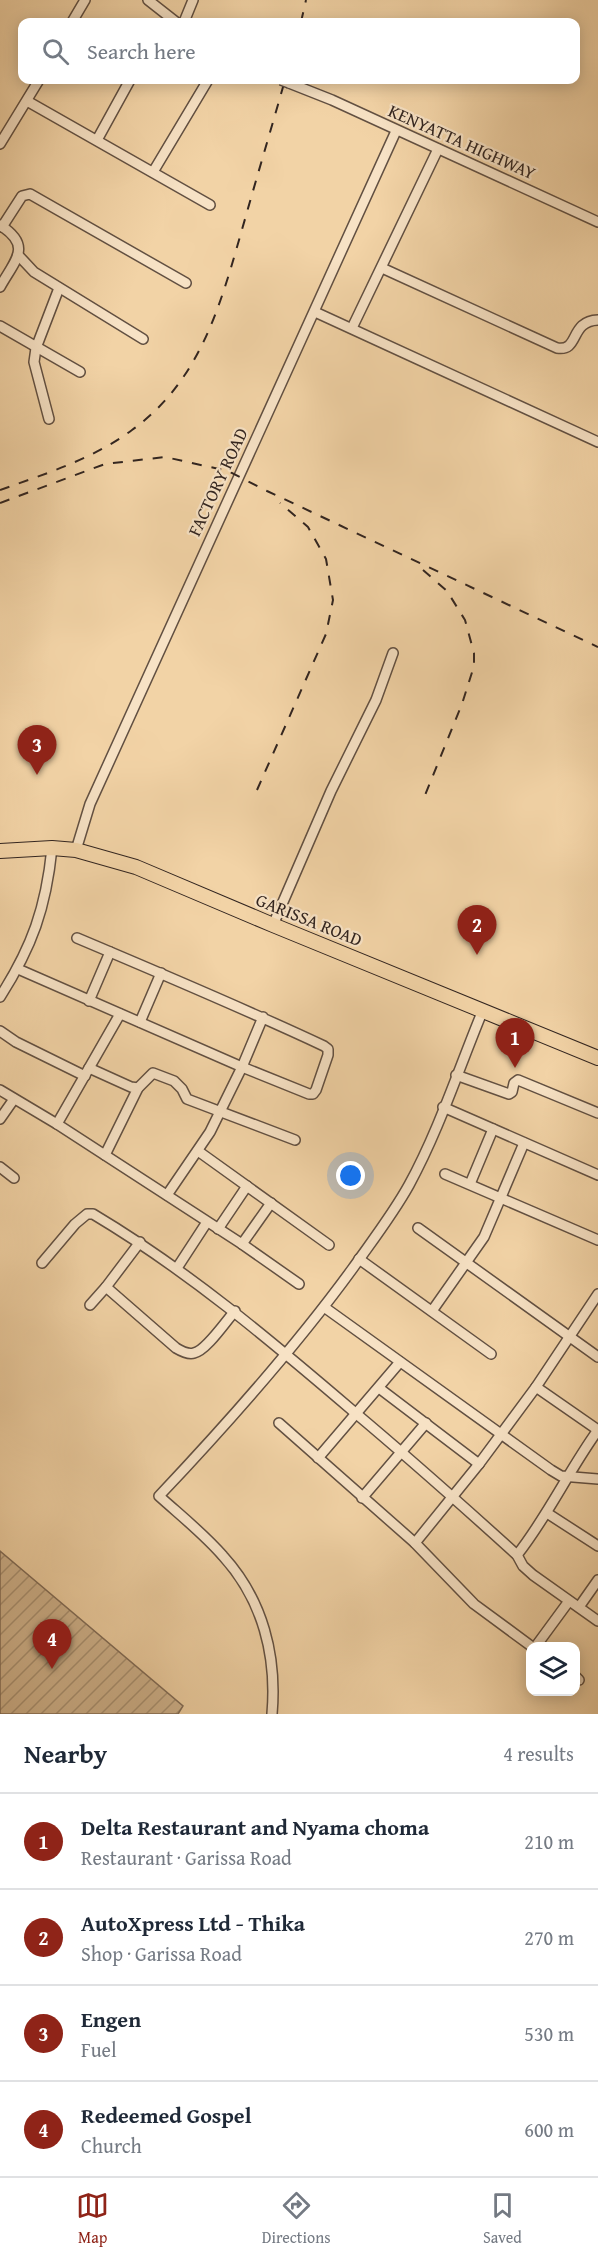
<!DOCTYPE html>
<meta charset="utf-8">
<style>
:root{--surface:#fff;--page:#f6f6f7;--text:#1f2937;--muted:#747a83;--line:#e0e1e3;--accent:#8f2418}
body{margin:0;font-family:"Gentium Book Plus",serif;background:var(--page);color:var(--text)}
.controls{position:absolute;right:18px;bottom:18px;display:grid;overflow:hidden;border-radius:12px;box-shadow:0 3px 15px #0003}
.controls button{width:54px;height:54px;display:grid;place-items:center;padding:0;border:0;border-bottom:2px solid var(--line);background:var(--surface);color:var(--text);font:30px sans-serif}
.you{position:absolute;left:351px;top:1176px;width:21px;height:21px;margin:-15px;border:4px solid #fff;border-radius:50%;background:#1a73e8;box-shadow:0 0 0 9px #1a73e833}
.badge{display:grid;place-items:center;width:39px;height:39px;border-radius:50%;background:var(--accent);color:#fff;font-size:20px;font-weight:700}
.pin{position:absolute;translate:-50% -50px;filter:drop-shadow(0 2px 3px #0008)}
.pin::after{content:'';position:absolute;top:32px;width:21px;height:18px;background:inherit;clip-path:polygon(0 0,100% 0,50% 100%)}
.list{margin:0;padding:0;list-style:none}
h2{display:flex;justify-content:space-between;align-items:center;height:78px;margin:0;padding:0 24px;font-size:26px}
h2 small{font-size:20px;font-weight:400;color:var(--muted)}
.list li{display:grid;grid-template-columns:39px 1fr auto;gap:18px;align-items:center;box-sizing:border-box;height:96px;padding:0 24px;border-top:2px solid var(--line)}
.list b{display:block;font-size:22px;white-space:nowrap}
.list p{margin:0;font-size:20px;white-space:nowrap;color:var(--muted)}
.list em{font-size:20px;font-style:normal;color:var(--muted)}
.icon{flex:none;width:33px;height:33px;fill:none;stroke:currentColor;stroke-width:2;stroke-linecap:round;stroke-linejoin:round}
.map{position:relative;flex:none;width:598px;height:1714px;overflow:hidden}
.search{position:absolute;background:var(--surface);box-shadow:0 3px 15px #0003;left:18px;right:18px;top:18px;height:66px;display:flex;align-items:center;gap:15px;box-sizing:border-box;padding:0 21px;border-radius:12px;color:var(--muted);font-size:22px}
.sheet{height:462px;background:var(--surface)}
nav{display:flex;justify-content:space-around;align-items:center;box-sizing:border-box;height:84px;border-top:2px solid var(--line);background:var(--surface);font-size:16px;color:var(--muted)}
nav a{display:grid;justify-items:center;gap:3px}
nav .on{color:var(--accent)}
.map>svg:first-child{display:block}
.garden{fill:url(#garden-furrows);stroke:#826d58;stroke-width:1.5}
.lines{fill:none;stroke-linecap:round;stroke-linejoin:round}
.minor-casing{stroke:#625042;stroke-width:12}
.highway-casing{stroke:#322520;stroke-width:16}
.minor{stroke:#f7e2c5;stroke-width:9}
.highway{stroke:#f2d3a6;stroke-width:14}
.rail{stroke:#322520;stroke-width:2;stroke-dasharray:10 10;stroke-linecap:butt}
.minor-bridge-casing{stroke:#625042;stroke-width:12;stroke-linecap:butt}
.minor-bridge{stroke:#f7e2c5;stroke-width:9}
.labels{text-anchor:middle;stroke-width:4.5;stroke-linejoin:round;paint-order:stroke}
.street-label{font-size:18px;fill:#322520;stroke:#f7e2c5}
</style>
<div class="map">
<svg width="598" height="1714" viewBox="0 0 598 1714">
<defs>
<pattern id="garden-furrows" width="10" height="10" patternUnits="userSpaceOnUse" patternTransform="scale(1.5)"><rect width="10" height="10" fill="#d1b58f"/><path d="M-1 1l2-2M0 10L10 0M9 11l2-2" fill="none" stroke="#aa9374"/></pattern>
</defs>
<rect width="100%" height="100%" fill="#f2d3a6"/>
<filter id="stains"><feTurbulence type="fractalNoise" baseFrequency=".00333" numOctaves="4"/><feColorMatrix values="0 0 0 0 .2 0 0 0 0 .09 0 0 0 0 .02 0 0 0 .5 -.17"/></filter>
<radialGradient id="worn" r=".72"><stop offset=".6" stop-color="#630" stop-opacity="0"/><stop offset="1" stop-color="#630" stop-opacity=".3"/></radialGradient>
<polygon class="garden" points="0,1551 183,1706 178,1714 0,1714"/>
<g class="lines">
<g class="minor-casing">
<g id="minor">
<polyline points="148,0 176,22"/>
<polyline points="72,22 85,0"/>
<polyline points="184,22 193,0"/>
<polyline points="289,83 332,100 598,222"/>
<polyline points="27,101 210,205"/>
<polyline points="97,140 130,80"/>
<polyline points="0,144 39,80"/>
<polyline points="153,172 208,80"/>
<path d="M 0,225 C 33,246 15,260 0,287"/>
<polyline points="2,227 22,196 30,194 186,283"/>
<polyline points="18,255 34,272 143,339"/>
<path d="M 382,268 L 557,348 C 580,352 569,321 598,320"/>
<polyline points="315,312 598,442"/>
<polyline points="0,326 80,372"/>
<polyline points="352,328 438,149"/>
<polyline points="49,419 34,362 36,348 59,288"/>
<polyline points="76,850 90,804 396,131"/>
<polyline points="273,925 331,791 376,700 393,653"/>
<path d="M 77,938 C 160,973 243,1008 324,1046 L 328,1049 L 328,1055 L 316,1090 L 313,1094 L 309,1094 L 242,1067 L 263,1017"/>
<polyline points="18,969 242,1067 210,1132 167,1195"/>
<path d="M 0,997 C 32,947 46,908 52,848"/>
<polyline points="89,1001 110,952"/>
<polyline points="140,1022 161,973"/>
<polyline points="0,1031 16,1042 85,1076"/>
<polyline points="89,1068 131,1087 138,1088"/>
<polyline points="456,1075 509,1094 512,1092 514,1083 518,1080 598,1113"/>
<polyline points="0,1090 57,1124 242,1244 299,1284"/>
<polyline points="443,1107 598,1175"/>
<polyline points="0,1119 14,1099"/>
<polyline points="57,1124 120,1014"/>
<polyline points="198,1151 329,1245"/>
<polyline points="105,1155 138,1088 153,1073 174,1081 182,1089 187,1099 295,1140"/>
<polyline points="0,1167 14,1178"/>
<polyline points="445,1174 598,1240"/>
<polyline points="470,1184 493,1129"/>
<polyline points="418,1228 598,1357"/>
<polyline points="218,1229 247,1186"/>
<path d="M 140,1242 L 106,1287 L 176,1348 C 181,1351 188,1355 194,1353 C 206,1351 226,1321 235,1311"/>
<polyline points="242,1244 271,1203"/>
<polyline points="359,1259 491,1354"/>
<path d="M 42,1263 L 75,1224 L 87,1214 L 93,1214 C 187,1270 270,1340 353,1411 C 409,1458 463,1506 517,1555 L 523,1566 L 533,1575 L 598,1621"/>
<polyline points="177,1268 207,1222"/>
<polyline points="598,1294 536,1387 598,1430"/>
<polyline points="90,1305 106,1287"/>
<polyline points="324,1307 551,1470 561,1476 598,1479"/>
<polyline points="432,1311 484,1237 524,1143"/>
<polyline points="379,1388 479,1464"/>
<polyline points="279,1423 415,1543 474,1604 531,1646"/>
<polyline points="318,1458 400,1362"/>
<polyline points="362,1498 426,1423"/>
<polyline points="547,1513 598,1546"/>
<polyline points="415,1543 479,1464 536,1387"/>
<path d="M 517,1555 C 548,1516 569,1470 598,1430"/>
<polyline points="579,1607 598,1580"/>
<polyline points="536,1646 569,1601"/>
<polyline points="576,1677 579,1680"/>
<path d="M 272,1714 C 277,1656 263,1600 223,1556 C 204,1534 180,1515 159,1496 C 228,1423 294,1349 353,1268 C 372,1241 393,1214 409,1185 C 439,1130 459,1068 483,1010"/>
</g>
</g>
<g class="highway-casing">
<polyline id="highway" points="0,851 52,848 76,850 136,867 273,925 598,1058"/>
</g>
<use href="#minor" class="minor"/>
<use href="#highway" class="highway"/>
<g class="rail">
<polyline points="301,22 306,0"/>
<path d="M 0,490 C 45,474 93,459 132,430 C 203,379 222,299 245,219 C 258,173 272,126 285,80"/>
<polyline points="0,503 105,464 165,457 228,471 267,491 598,647"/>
<polyline points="423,570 447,591 465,620 474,653 474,666 462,704 423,800"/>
<polyline points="257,790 326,634 333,600 326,559 308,527 280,503"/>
</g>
<g class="minor-bridge-casing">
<polyline id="minor-bridge" points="281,80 289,83"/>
</g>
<use href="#minor-bridge" class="minor-bridge"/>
</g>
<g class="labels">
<g class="street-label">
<text transform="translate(462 142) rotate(24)" y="6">KENYATTA HIGHWAY</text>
<text transform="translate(218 482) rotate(-65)" y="6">FACTORY ROAD</text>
<text transform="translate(309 920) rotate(22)" y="6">GARISSA ROAD</text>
</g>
</g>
<rect width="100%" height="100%" filter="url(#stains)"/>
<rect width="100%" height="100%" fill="url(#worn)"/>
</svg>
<div class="controls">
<button><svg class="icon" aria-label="layers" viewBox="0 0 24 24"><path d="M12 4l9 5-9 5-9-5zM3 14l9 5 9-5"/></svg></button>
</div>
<div class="you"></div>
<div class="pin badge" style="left:515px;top:1068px">1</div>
<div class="pin badge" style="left:477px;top:955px">2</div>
<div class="pin badge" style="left:37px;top:775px">3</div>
<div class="pin badge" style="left:52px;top:1669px">4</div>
<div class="search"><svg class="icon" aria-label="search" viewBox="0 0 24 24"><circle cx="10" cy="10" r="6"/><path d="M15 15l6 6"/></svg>Search here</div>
</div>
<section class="sheet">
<h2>Nearby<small>4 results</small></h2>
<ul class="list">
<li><span class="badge">1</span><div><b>Delta Restaurant and Nyama choma</b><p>Restaurant · Garissa Road</p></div><em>210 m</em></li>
<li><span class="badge">2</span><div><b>AutoXpress Ltd - Thika</b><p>Shop · Garissa Road</p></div><em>270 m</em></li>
<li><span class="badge">3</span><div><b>Engen</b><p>Fuel</p></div><em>530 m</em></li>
<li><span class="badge">4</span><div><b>Redeemed Gospel</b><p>Church</p></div><em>600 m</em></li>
</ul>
</section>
<nav>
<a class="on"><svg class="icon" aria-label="map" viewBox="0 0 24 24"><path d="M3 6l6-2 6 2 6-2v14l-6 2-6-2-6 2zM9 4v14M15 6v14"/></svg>Map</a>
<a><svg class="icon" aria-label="directions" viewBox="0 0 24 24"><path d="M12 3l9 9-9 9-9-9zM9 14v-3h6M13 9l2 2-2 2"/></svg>Directions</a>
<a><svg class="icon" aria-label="saved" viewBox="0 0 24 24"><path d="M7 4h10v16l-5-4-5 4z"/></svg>Saved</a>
</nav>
